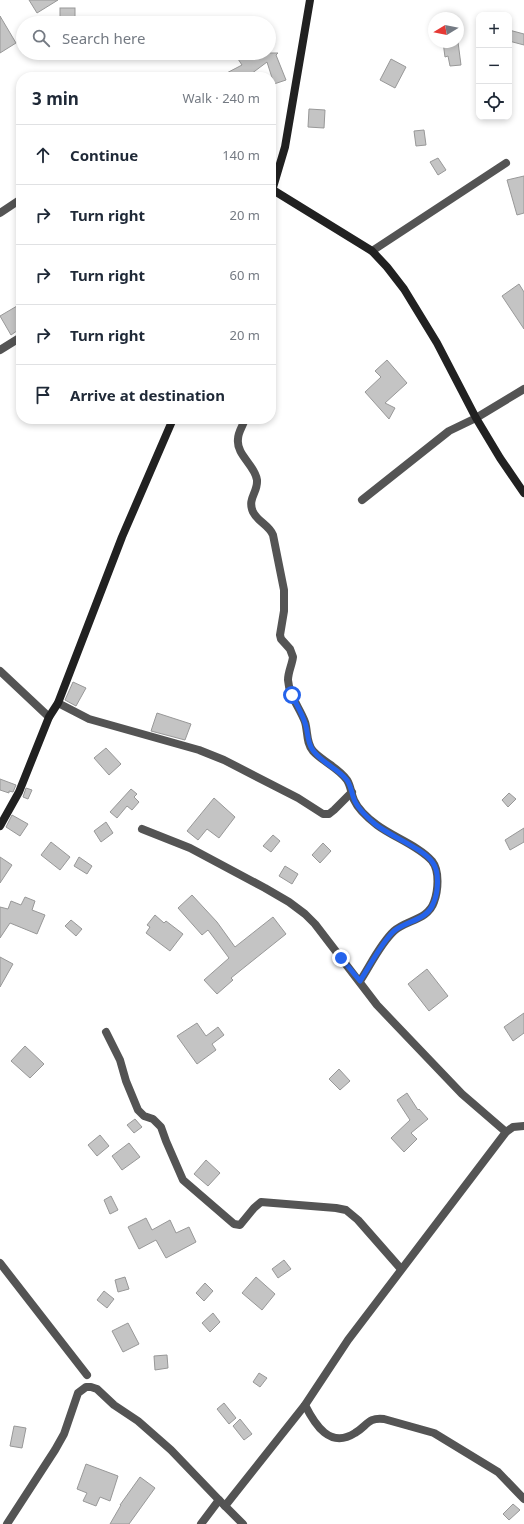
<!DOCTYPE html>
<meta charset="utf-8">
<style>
:root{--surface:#fff;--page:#f2f2f3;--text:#1f2937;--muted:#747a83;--line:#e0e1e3}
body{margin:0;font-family:"Noto Sans",sans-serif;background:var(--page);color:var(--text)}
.controls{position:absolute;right:12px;top:12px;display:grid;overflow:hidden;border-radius:8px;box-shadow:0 2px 6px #0003}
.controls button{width:36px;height:36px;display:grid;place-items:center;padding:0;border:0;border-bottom:1px solid var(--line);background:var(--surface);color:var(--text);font:20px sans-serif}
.compass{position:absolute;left:428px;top:12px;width:36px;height:36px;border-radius:50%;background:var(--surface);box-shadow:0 2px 6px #0003;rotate:260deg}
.stop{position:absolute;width:12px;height:12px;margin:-9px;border:3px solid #2563eb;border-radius:50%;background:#fff}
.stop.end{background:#2563eb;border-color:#fff;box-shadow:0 1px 4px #0008}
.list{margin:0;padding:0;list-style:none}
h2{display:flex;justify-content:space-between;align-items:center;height:52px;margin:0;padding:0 16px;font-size:17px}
h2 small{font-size:13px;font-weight:400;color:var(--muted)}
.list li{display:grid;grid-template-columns:26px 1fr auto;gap:12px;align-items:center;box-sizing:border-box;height:60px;padding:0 16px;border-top:1px solid var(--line)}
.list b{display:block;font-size:15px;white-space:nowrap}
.list em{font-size:13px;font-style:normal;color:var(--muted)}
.icon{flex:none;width:22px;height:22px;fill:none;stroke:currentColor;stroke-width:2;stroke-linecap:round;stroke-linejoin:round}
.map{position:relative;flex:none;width:524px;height:1524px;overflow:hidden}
.search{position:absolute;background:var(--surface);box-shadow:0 2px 6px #0003;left:16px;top:16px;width:260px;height:44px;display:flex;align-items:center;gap:10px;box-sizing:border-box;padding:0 14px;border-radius:22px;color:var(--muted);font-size:15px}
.panel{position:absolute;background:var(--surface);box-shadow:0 2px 6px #0003;left:16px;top:72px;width:260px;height:352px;border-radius:16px}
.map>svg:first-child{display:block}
.building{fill:#c4c4c4;stroke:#989898}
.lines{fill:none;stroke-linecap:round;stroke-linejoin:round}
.street{stroke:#545454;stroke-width:8}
.secondary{stroke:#212121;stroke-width:8}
.route{stroke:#2563eb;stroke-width:5}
</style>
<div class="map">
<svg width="524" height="1524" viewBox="0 0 524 1524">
<rect width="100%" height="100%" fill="#fff"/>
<g class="building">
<polygon points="29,0 58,0 37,13"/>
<rect x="60" y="8" width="15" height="13"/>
<polygon points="0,16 16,43 0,53"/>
<polygon points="509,30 524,34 524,45 509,41"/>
<polygon points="443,42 458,42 461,65 450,66 448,56 445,57"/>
<polygon points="246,53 278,53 276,55 286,80 274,84 267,62 247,77 219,77 242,65 238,59"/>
<polygon points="391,59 406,67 395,88 380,80"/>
<polygon points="309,109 325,110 324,128 308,127"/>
<polygon points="424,130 426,145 416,146 414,131"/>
<polygon points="438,158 446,170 438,175 430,162"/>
<polygon points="524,176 524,213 517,215 507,180"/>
<polygon points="519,284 524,292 524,329 502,296"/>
<polygon points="17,306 21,312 21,328 11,335 0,316"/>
<polygon points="387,360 407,383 385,403 395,408 389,419 365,392 381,377 375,371"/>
<polygon points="73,682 86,688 76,706 65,700"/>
<polygon points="157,713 191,724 185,740 151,731"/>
<polygon points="106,748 121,764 109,775 94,758"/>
<polygon points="0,779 16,785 13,792 9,791 9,793 0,790"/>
<polygon points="26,788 32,790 28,799 23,797"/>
<polygon points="131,789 137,794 134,797 139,802 132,810 127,806 117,818 110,812"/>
<polygon points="509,793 516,799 508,807 502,800"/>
<polygon points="214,798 235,817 219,838 207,829 198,840 187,831"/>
<polygon points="12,815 28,824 20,836 6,827"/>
<polygon points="106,822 113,833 101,842 94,831"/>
<polygon points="524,828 524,842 510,850 505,840"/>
<polygon points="273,835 280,841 271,852 263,846"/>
<polygon points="51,842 70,857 60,870 41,855"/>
<polygon points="323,843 331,851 320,863 312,855"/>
<polygon points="0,857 12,865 0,883"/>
<polygon points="79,857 92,866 87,874 74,866"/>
<polygon points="285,866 298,874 292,884 279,876"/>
<polygon points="192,895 217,922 235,947 273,917 286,934 231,978 233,980 217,994 204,980 229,958 208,930 202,935 178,908"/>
<polygon points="25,897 35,901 32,910 45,915 37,934 10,923 0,938 0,907 8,909 11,901 21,905"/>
<polygon points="155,915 164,923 166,921 183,934 170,951 146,933 150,927 147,925"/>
<polygon points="71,920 82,929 76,936 65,926"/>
<polygon points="0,957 13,964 0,987"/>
<polygon points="427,969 448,996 429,1011 408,984"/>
<polygon points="524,1013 524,1033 513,1041 504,1027"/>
<polygon points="197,1023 206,1036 218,1027 224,1035 212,1044 216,1050 197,1064 177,1036"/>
<polygon points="25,1046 44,1064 30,1078 11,1061"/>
<polygon points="339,1069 350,1081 340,1090 329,1079"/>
<polygon points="407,1093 418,1110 419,1109 428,1119 411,1133 417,1139 404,1152 391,1138 410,1120 397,1100"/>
<polygon points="135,1119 142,1127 134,1133 127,1125"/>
<polygon points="100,1135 109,1146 97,1156 88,1145"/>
<polygon points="129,1143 140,1157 122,1170 112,1156"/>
<polygon points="206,1160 220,1173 208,1186 194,1174"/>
<polygon points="111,1196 118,1210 110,1214 104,1200"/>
<polygon points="146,1218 152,1230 170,1220 176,1233 189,1227 196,1242 166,1258 156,1240 139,1249 128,1227"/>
<polygon points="284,1260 291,1269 278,1278 272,1269"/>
<polygon points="125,1277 129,1289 118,1292 115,1280"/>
<polygon points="256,1277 275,1294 262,1310 242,1293"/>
<polygon points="205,1283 213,1291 204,1301 196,1293"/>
<polygon points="104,1291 114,1299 107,1308 97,1300"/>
<polygon points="213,1313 220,1322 210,1332 202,1323"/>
<polygon points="128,1323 139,1344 123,1352 112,1331"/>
<polygon points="167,1355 168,1368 155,1370 154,1356"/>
<polygon points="259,1373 267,1378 260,1387 253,1382"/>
<polygon points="224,1403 236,1418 229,1424 217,1409"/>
<polygon points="240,1419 252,1434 244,1440 233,1426"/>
<polygon points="14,1426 26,1428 22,1448 10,1446"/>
<polygon points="86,1464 118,1476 110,1501 100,1497 96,1506 83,1501 87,1493 77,1489"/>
<polygon points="140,1477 155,1488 129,1524 110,1524 121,1505 120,1505"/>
<polygon points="513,1504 520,1510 509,1520 503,1514"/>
</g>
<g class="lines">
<g class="street">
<polyline points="0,213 21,199"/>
<polyline points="372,251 506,163"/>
<polyline points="0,350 21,337"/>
<path d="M 245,419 C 243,426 238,432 238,439 C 236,455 255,465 257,480 C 258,493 247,498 253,512 C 258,522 269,525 273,535 L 284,590 L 284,611 L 280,635 L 281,639 L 290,649 L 293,657 C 292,665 288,672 288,680 C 289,696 300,708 305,722 C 308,732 306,743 313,751 C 323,762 339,768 347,780 C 351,786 351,794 354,800 C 358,809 369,819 377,825 C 393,837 419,846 432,861 C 440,871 438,891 434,902 C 428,920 406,920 394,931 C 380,944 370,966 360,981"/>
<polyline points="362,500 449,431 476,418 524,389"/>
<polyline points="0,671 49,717"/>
<polyline points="58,703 89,719 199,750 224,760 298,798 323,814 329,814 334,810 352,792"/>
<polyline points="142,829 190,848 265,888 289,902 305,914 315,924 377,1005 397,1026 462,1094 506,1132"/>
<polyline points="106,1032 120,1060 126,1081 138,1110 144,1116 153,1119 161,1127 166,1141 183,1180 234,1224 240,1225 254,1208 261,1202 336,1208 346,1210 358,1220 401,1269"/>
<polyline points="0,1263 87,1375"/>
<path d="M 305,1405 C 315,1425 330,1449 355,1433 C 367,1426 368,1417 384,1419 L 434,1433 L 498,1472 L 524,1499"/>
<polyline points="225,1506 305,1405 348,1340 506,1132 513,1127 524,1126"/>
<polyline points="7,1524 55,1450 64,1434 78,1393 86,1387 91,1387 97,1389 114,1405 138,1421 171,1450 219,1500 243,1524"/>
<polyline points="201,1524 219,1500"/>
</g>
<g class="secondary">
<polyline points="273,190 372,251 387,267 404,289 437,343 476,418 500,458 524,493"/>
<polyline points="271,194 285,147 310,0"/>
<polyline points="0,826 19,792 49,717 58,703 122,537 173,419"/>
</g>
</g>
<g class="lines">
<path class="route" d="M 292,695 C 296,704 302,713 305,723 C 308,731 307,741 312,749 C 320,762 337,768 346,779 C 351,784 351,792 354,799 C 357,808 368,818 375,824 C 391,837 423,848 433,863 C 440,873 438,894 433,904 C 427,920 406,921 394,931 C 381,943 370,966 360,981 L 341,958"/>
</g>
</svg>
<div class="controls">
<button>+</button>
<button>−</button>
<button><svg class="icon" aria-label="locate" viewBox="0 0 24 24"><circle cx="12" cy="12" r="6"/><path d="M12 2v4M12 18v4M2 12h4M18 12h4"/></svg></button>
</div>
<svg class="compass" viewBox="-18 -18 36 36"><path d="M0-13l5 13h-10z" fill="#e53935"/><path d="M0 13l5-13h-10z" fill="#747a83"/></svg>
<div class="stop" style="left:292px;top:695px"></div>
<div class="stop end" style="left:341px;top:958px"></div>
<div class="search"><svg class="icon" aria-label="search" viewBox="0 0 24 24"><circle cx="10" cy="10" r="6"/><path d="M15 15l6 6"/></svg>Search here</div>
<section class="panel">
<h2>3 min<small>Walk · 240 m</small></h2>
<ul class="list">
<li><svg class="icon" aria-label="ahead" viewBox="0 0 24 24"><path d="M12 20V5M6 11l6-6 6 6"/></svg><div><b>Continue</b></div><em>140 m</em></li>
<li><svg class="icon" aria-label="right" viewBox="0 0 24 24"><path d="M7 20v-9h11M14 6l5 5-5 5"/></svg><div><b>Turn right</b></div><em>20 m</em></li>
<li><svg class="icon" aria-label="right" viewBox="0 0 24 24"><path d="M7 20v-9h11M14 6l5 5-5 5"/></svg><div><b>Turn right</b></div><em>60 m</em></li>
<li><svg class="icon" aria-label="right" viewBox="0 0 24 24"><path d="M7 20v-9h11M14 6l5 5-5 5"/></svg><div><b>Turn right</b></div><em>20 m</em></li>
<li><svg class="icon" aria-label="arrive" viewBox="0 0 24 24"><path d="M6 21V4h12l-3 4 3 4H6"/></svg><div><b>Arrive at destination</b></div></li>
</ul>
</section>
</div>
